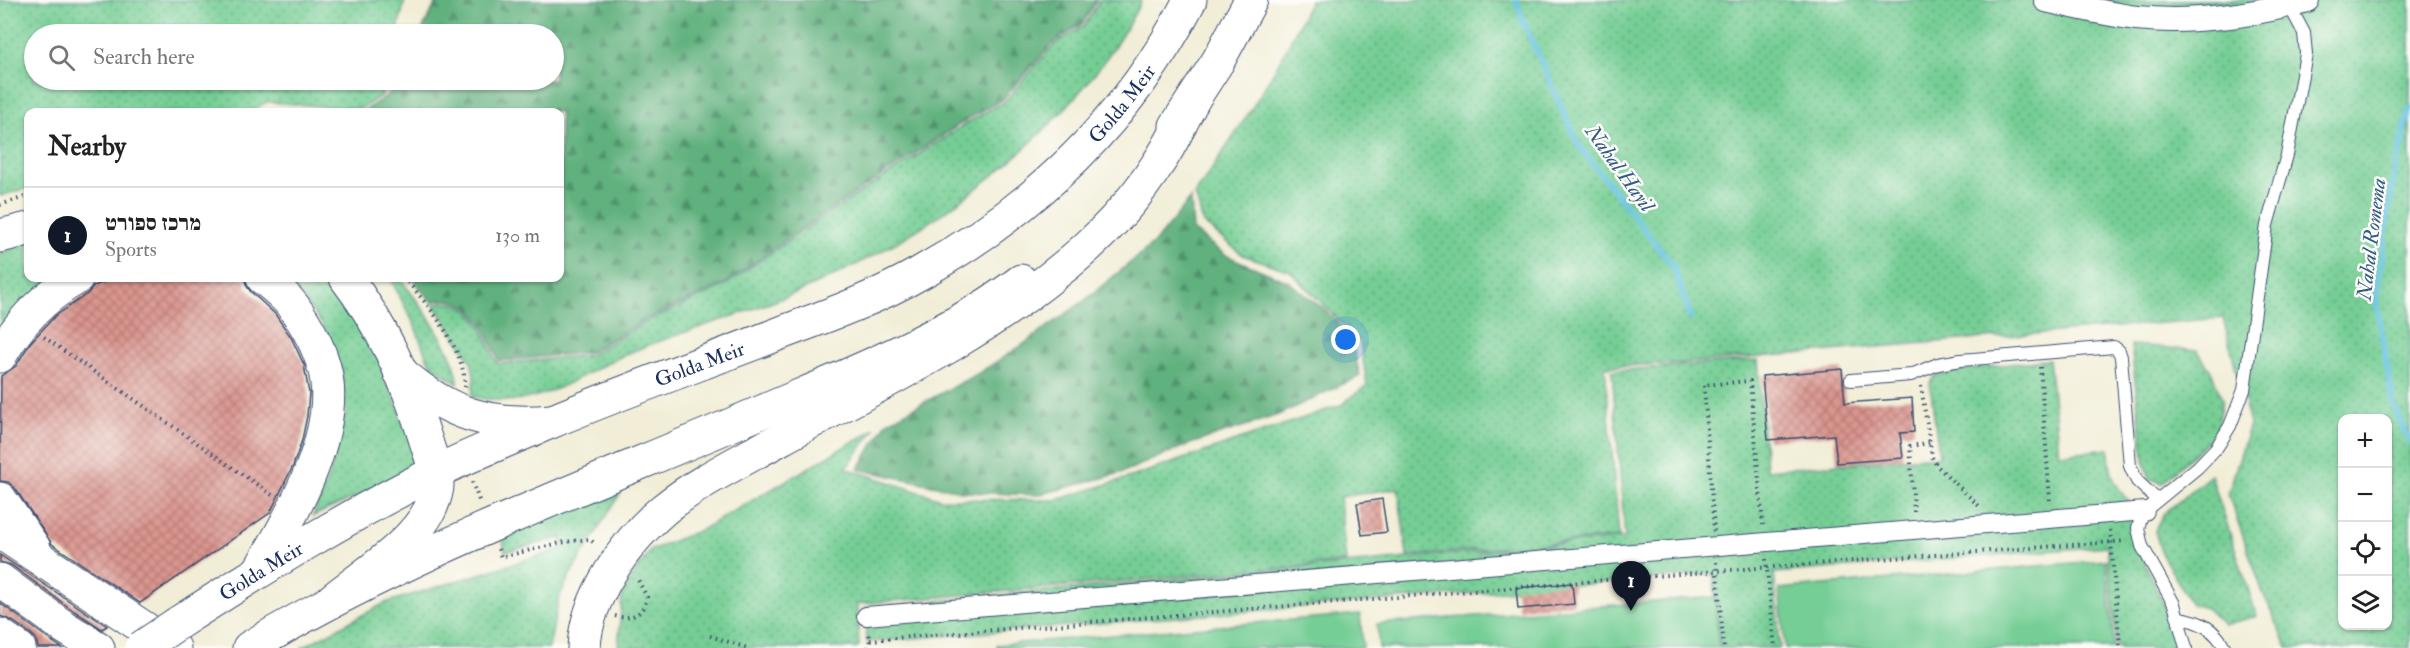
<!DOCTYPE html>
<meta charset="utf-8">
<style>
:root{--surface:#fff;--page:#f6f6f6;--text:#222;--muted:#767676;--line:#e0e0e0;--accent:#111827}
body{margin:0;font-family:"IM FELL Double Pica","Frank Ruhl Libre",serif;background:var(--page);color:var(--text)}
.controls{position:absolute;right:18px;bottom:18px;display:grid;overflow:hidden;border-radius:12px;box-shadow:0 2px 4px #0004}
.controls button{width:54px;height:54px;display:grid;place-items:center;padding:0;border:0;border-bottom:2px solid var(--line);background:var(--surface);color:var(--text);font:30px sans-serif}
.you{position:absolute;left:1346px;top:340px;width:21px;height:21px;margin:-15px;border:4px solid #fff;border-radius:50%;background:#1a73e8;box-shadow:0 0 0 9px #1a73e833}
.badge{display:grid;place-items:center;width:39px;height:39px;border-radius:50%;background:var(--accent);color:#fff;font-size:20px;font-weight:700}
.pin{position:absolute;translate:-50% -50px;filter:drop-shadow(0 2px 3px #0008)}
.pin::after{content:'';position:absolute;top:32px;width:21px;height:18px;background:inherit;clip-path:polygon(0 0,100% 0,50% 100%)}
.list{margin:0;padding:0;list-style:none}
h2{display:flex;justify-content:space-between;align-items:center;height:78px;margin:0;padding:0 24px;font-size:26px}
h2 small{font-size:20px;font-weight:400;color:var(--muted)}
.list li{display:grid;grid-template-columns:39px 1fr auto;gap:18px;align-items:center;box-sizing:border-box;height:96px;padding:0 24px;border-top:2px solid var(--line)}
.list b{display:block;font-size:22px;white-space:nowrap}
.list p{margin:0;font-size:20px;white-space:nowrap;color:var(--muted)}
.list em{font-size:20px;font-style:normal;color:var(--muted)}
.icon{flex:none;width:33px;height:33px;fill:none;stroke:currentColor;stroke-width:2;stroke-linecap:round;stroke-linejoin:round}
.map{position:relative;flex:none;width:2410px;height:648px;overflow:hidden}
.search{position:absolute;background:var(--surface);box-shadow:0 2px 4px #0004;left:24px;top:24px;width:540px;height:66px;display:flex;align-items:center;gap:15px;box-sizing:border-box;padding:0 21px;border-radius:33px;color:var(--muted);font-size:22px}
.panel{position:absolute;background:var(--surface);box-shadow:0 2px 4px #0004;left:24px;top:108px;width:540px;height:174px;border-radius:12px}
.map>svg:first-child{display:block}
.grass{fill:url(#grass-dots);stroke:#487e79;stroke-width:1.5;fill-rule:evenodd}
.forest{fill:url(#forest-firs);stroke:#3e706e;stroke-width:1.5}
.pitch{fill:#75ce94;stroke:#487e79;stroke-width:1.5}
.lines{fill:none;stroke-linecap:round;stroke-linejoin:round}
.stream{stroke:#66c3e4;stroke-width:6}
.building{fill:url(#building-cross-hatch)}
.service-casing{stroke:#3b4c70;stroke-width:14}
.pedestrian-casing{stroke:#3b4c70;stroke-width:20}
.minor-casing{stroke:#3b4c70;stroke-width:26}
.primary-casing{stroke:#3b4c70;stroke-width:35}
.trunk-casing{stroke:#3b4c70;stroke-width:35}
.path{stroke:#3b4c70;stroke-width:4;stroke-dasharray:1.5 4.5;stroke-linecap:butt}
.service{stroke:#fff;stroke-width:12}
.pedestrian{stroke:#fff;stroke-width:18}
.minor{stroke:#fff;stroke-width:24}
.primary{stroke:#fff;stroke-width:33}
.trunk{stroke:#fff;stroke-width:33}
.primary-bridge-casing{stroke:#3b4c70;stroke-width:35;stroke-linecap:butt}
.primary-bridge{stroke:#fff;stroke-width:33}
.labels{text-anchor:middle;stroke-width:5;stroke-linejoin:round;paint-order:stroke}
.street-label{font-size:20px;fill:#1b2f5e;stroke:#fdfcf7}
.water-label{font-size:21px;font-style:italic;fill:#325b86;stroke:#fdfcf7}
</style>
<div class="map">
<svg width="2410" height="648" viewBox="0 0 2410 648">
<defs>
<pattern id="grass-dots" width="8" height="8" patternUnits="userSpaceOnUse" patternTransform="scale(1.5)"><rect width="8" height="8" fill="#75ce94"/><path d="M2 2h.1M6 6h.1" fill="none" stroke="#5fa87c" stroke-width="1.8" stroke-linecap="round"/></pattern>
<pattern id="forest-firs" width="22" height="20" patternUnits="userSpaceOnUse" patternTransform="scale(1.5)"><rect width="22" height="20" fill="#60b17e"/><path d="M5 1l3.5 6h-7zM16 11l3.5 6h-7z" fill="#4e906a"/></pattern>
<pattern id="building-cross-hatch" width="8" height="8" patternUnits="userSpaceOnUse" patternTransform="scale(1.5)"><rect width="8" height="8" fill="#db958e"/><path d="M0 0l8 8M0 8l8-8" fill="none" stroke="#b17a77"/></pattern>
</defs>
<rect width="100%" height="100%" fill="#fdfcf7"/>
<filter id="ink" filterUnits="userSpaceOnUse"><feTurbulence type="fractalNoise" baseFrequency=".0167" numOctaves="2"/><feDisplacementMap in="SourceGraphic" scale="12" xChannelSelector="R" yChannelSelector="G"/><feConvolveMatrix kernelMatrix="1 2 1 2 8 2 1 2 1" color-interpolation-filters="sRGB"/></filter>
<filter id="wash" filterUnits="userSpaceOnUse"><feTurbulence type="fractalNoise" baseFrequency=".008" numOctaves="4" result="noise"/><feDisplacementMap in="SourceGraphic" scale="24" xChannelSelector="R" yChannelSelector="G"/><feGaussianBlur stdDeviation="1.35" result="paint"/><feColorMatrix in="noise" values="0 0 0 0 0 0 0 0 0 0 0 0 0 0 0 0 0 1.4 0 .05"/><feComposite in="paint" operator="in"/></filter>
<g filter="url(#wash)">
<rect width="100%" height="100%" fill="#f1edd6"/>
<g class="grass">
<polygon points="0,0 405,0 397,34 34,34 34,80 386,80 382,95 360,109 267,102 248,112 28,112 28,188 0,196"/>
<path d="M 1100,0 L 1142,0 C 1077,129 931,236 800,291 C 744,315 685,330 629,353 C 593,368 556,396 517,400 C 502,402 486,399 472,397 L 474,375 L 471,361 L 434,304 C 439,302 442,302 447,303 C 479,304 485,340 498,364 L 590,355 L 646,322 L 724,286 L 827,214 L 970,121 L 1004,102 L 1056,43 L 1084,26 Z"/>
<path d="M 1310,0 L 2410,0 L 2410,648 L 2288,648 L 2263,593 L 2228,494 L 2250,424 L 2223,318 L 1697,362 L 1605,367 L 1619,537 L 1407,556 L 1398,488 L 1340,497 L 1346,562 L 857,604 L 859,645 L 857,648 L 618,648 L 622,595 L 636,570 L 651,550 L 703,529 L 875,429 L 846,468 L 941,499 L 1056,500 L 1134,476 L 1341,405 L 1367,385 L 1360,342 L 1290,271 L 1243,255 L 1203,223 L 1195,194 C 1237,132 1280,69 1310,0 ZM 2342,418 L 2388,418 L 2388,626 L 2342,626 Z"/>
<polygon points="28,242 28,278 51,278 0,333 0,253"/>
<polygon points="288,278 331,278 368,330 422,468 313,516 331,470 346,412 341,369 321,323"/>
<path d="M 390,278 L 399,278 C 417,299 459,356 458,384 L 435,369 L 427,358 L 414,324 Z"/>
<polygon points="2131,345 2197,350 2211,371 2222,399 2216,434 2162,483 2150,479 2144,460"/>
<path d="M 2049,359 L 2059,454 L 2109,449 C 2109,476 2116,488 2134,507 L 2133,537 L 2169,616 L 2176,648 L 2117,648 L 2107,546 L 1774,573 L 1780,648 L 1721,648 L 1713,574 L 867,642 L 864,608 L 1625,538 L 1612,371 L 1758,360 L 1766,470 L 1939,456 L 1930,383 L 1935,376 L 1948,372 Z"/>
<polygon points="2211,475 2257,616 2224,625 2206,608 2191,604 2162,555 2155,531 2163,514"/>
<polygon points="623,489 571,573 559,598 549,648 301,648 385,603 564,548 561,538 505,552 502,536"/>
</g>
<g class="forest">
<path d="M 441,0 L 1097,0 L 1082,24 L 1055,41 L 1002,100 L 969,118 L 826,212 L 724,284 L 645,320 L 590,352 L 499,361 C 487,336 479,302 446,300 C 440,300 437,299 432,302 L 411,278 L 560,278 L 560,112 L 362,112 L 388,95 L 396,80 L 554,80 L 554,34 L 420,34 L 437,1 Z"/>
<polygon points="1191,198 1193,230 1225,255 1289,282 1325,310 1351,337 1360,376 1278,415 1187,445 1121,473 1038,495 965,492 858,469 887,422 979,373 1018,348 1085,300 1155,242"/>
</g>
<g class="pitch">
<polygon points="2106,560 2114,648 1785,648 1779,589"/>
<polygon points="1715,597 1719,648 1379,648 1377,624"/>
<polygon points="1360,614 1363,648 997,648 997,645"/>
</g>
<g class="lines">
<g class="stream">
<polyline points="1516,0 1523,21 1579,146 1673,266 1691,318"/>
<polyline points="2410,108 2394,174 2376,297 2393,404 2410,442"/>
</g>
</g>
<g id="blocks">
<g class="building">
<polygon points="116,278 245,278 246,285 251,292 275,314 291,337 304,365 309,393 307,416 302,440 293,466 270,513 140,603 52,544 15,488 8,482 0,481 1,376 16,366 30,343 55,316 87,294 94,286"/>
<polygon points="1842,369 1845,403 1912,398 1914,432 1900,433 1903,458 1837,463 1834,435 1768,440 1762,376"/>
<polygon points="1382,499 1387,532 1362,535 1357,503"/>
<polygon points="0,555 107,626 102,629 74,611 11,565 0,562"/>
<polygon points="1572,583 1574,604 1518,609 1516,588"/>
<polygon points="0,603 53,642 62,648 38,648 36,639 30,633 11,620 0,616"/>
</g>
</g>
</g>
<g filter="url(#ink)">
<use href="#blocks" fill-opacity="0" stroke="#3b4c70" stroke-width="1.5"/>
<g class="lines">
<g class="service-casing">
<g id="service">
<polyline points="1851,380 1911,375 1938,364 1961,360 2114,347 2119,351 2121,357 2130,466 2137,481 2157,500"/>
<path d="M 2179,618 C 2200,621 2215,629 2225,648"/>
<polyline points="2186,648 2174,604 2142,546 2138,528 2141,518 2148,508 2198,467 2217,447 2230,426 2244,390 2267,225 2287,155 2306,54 2304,33 2289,5"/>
</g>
</g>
<g class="pedestrian-casing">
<polyline id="pedestrian" points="866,616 2145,511"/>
</g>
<g class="minor-casing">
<path id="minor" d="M 2046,0 C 2076,7 2106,14 2137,18 C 2192,24 2254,15 2307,0"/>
</g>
<g class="primary-casing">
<g id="primary">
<polyline points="1176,126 1218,61 1251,0"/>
<path id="s1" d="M 178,623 C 262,569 347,516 436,472 C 472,454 510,439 548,423 C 626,390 707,362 786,331 C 832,314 878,297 920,273 C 1035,209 1130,118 1190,0"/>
<path d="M 249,648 C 410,551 587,487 759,413 C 843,377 949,336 1021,281"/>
</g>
</g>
<g class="trunk-casing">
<g id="trunk">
<polyline points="0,236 28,229"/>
<path d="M 0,356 C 19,322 43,297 77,278"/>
<path d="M 400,372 C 448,414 489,427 552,421"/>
<polyline points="0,499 34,548"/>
<polyline points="0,532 174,648"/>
<path d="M 259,571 C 291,517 342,431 324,367 C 318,345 306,324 293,306 C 285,295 273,286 263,278"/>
<polyline points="0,580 64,627 98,648"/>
<path d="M 332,600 C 363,575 414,544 431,507 C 434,500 437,493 437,485 C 437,470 430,455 426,441 C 408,382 383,326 346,278"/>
<polyline points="0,635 19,648"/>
<path d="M 584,648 C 586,598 626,541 663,510 C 697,482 741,461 780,439 C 872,388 972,341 1055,274 C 1095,243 1132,205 1159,162 C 1172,143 1181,122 1192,102"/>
</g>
</g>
<g class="path">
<polyline points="0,205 28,196"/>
<path d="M 404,278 C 429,305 465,349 465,387"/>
<polyline points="44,337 272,495"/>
<polyline points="2040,367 2050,500"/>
<polyline points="1921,386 1932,457 1937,466 1980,507"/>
<polyline points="472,482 480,503"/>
<polyline points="1914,512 1910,446 1930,443"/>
<polyline points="2110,530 2120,648"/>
<polyline points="1714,531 1704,385 1750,381 1763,525"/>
<polyline points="498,549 501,557 565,542 589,539 593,542"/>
<polyline points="1766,559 1775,648"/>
<polyline points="1716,562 1724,648"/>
<path d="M 615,616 C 632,620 644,614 647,597 L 638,580"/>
<polyline points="710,636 748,648"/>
<polyline points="870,640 1717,571 2126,541"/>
<polyline points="868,648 870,640 869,632"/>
</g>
<use href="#service" class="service"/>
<use href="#pedestrian" class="pedestrian"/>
<use href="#minor" class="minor"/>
<use href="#primary" class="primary"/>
<use href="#trunk" class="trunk"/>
<g class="primary-bridge-casing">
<polyline id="primary-bridge" points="141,648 178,623"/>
</g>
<use href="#primary-bridge" class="primary-bridge"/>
</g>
</g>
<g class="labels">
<g class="street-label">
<text dy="7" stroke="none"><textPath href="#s1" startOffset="1088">Golda Meir</textPath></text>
<text dy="7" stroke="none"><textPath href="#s1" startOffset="584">Golda Meir</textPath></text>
<text dy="7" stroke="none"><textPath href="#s1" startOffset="98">Golda Meir</textPath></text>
</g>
<g class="water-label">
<text transform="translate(1620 168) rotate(54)" y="7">Nahal Hayil</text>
<text transform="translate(2371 239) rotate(-83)" y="7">Nahal Romema</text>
</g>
</g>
</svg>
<div class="controls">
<button>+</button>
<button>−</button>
<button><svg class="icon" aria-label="locate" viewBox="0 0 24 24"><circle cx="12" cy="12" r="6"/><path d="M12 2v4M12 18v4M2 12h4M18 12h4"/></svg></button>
<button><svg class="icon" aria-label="layers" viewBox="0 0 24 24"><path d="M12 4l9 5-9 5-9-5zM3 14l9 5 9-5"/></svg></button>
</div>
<div class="you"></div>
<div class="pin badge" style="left:1631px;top:611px">1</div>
<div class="search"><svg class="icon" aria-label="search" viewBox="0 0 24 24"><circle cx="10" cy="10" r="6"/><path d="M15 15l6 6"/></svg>Search here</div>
<section class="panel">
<h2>Nearby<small></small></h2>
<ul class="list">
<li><span class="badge">1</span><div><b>מרכז ספורט</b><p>Sports</p></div><em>130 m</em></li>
</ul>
</section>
</div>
